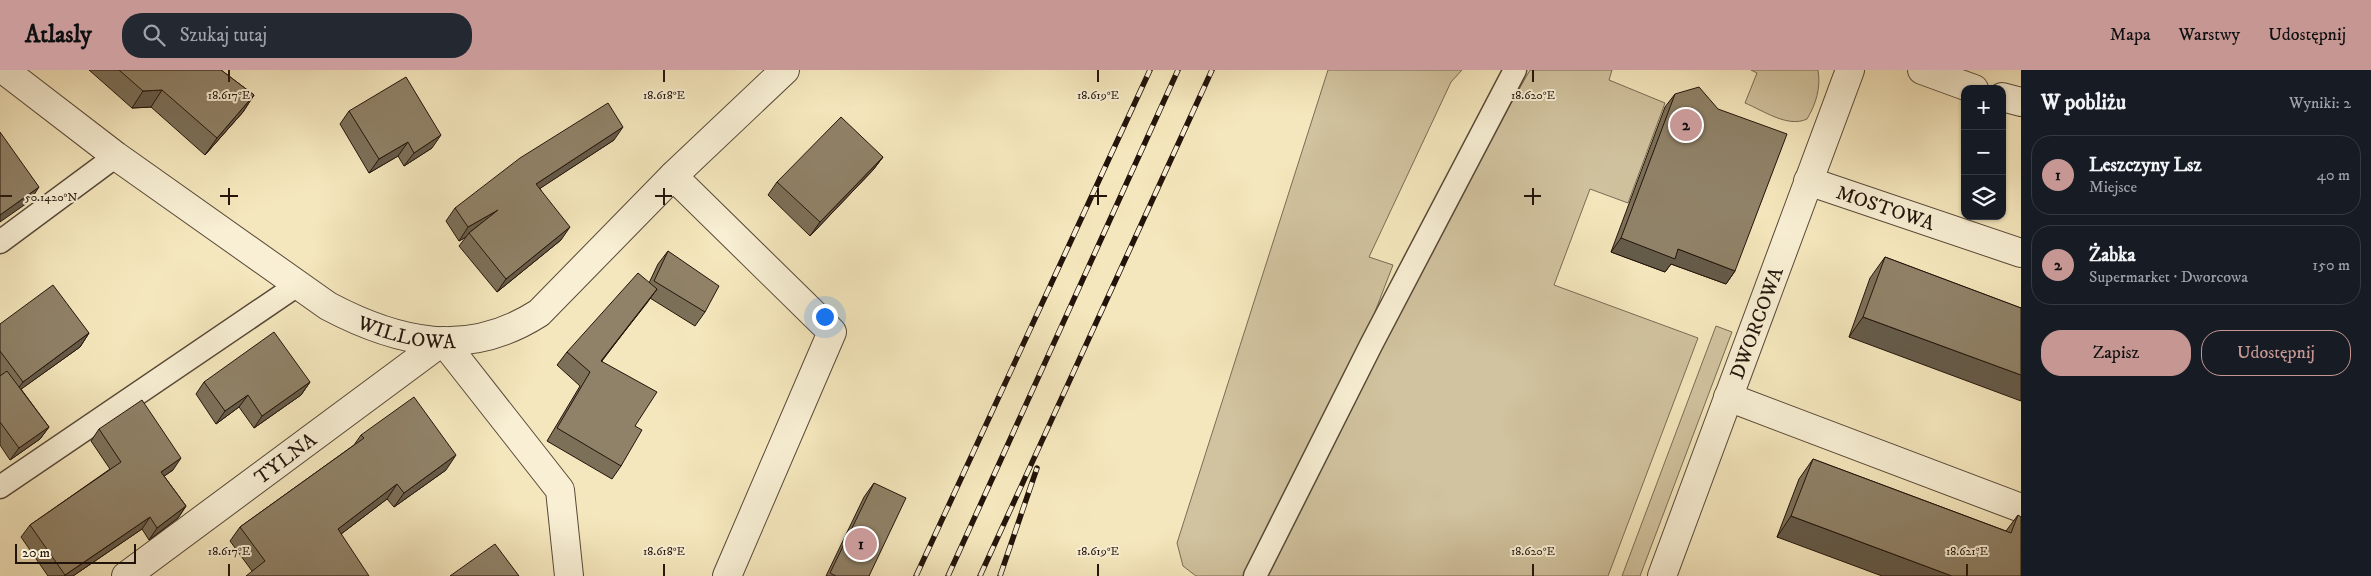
<!DOCTYPE html>
<html lang="pl">
<meta charset="utf-8">
<style>
:root{--surface:#171b24;--page:#242831;--text:#f1f3f6;--muted:#9ea1a6;--line:#363941;--accent:#c59692}
body{margin:0;font-family:"IM FELL DW Pica",serif;background:var(--page);color:var(--text)}
.controls{position:absolute;right:15px;top:15px;display:grid;overflow:hidden;border-radius:10px;box-shadow:0 1px 4px #0004}
.controls button{width:45px;height:45px;display:grid;place-items:center;padding:0;border:0;border-bottom:1px solid var(--line);background:var(--surface);color:var(--text);font:25px sans-serif}
.scale{position:absolute;left:15px;bottom:12px;width:121px;box-sizing:border-box;padding-left:5px;border:2px solid #23140b;border-top:0;font-size:14px;line-height:18px;white-space:nowrap;color:#23140b;-webkit-text-stroke:4px #f8efd4;paint-order:stroke}
.you{position:absolute;left:824px;top:246px;width:18px;height:18px;margin:-12px;border:4px solid #fff;border-radius:50%;background:#1a73e8;box-shadow:0 0 0 8px #1a73e833}
.badge{display:grid;place-items:center;width:32px;height:32px;border-radius:50%;background:var(--accent);color:#111;font-size:16px;font-weight:700}
.pin{position:absolute;translate:-50% -50%;border:2px solid #fff;box-shadow:0 1px 5px #0006}
.list{margin:0;padding:0;list-style:none}
h2{display:flex;justify-content:space-between;align-items:center;height:65px;margin:0;padding:0 20px;font-size:21px}
h2 small{font-size:16px;font-weight:400;color:var(--muted)}
.list li{display:grid;grid-template-columns:32px 1fr auto;gap:15px;align-items:center;box-sizing:border-box;height:80px;margin:0 10px 10px;padding:0 10px;border:1px solid var(--line);border-radius:20px}
.list b{display:block;font-size:19px;white-space:nowrap}
.list p{margin:0;font-size:16px;white-space:nowrap;color:var(--muted)}
.list em{font-size:16px;font-style:normal;color:var(--muted)}
.actions{display:flex;gap:10px;padding:15px 20px}
.actions a{flex:1;padding:11px 0;border:1px solid var(--accent);border-radius:20px;text-align:center;font-size:18px;color:var(--accent)}
.actions .main{background:var(--accent);color:#111}
.icon{flex:none;width:28px;height:28px;fill:none;stroke:currentColor;stroke-width:2;stroke-linecap:round;stroke-linejoin:round}
.map{position:relative;flex:none;width:2021px;height:506px;overflow:hidden}
header{display:flex;align-items:center;gap:30px;box-sizing:border-box;height:70px;padding:0 25px;background:var(--accent);color:#111}
header strong{font-size:24px}
nav{display:flex;gap:28px;margin-inline-start:auto;font-size:18px}
.search{width:350px;height:45px;background:var(--page);display:flex;align-items:center;gap:12px;box-sizing:border-box;padding:0 18px;border-radius:20px;color:var(--muted);font-size:19px}
main{display:flex}
aside{flex:1;background:var(--surface)}
.map>svg:first-child{display:block}
.green{fill:#d1c39f;stroke:#7a6c55}
.lines{fill:none;stroke-linecap:round;stroke-linejoin:round}
.service-casing{stroke:#584938;stroke-width:25}
.minor-casing{stroke:#584938;stroke-width:30}
.tertiary-casing{stroke:#584938;stroke-width:30}
.service{stroke:#f8efd4;stroke-width:22}
.minor{stroke:#f8efd4;stroke-width:28}
.tertiary{stroke:#f8efd4;stroke-width:28}
.rail-casing{stroke:#23140b;stroke-width:5.5}
.rail{stroke:#f8efd4;stroke-width:4;stroke-dasharray:11;stroke-linecap:butt}
.wall{fill:#7c7059;stroke:#23140b}
.shaded-wall{fill:#655b49;stroke:#23140b}
.building{fill:#908268;stroke:#23140b}
.ticks{fill:none;stroke:#23140b;stroke-width:2}
.labels{text-anchor:middle;stroke-width:4;stroke-linejoin:round;paint-order:stroke}
.street-label{font-size:20px;fill:#23140b;stroke:#f8efd4}
.ticks-label{font-size:12px;text-anchor:middle;fill:#23140b;stroke:#f8efd4;stroke-width:4;stroke-linejoin:round;paint-order:stroke}
</style>
<header>
<strong>Atlasly</strong>
<div class="search"><svg class="icon" aria-label="search" viewBox="0 0 24 24"><circle cx="10" cy="10" r="6"/><path d="M15 15l6 6"/></svg>Szukaj tutaj</div>
<nav><a>Mapa</a><a>Warstwy</a><a>Udostępnij</a></nav>
</header>
<main>
<div class="map">
<svg width="2021" height="506" viewBox="0 0 2021 506">
<rect width="100%" height="100%" fill="#f5e7bd"/>
<filter id="stains"><feTurbulence type="fractalNoise" baseFrequency=".004" numOctaves="4"/><feColorMatrix values="0 0 0 0 .2 0 0 0 0 .09 0 0 0 0 .02 0 0 0 .5 -.17"/></filter>
<radialGradient id="worn" r=".72"><stop offset=".6" stop-color="#630" stop-opacity="0"/><stop offset="1" stop-color="#630" stop-opacity=".3"/></radialGradient>
<g class="green">
<polygon points="1328,0 1462,0 1451,12 1369,187 1393,195 1368,260 1245,506 1196,506 1183,496 1177,473"/>
<polygon points="1530,0 1612,0 1609,10 1665,33 1628,133 1590,119 1554,215 1698,268 1608,506 1264,506 1428,180"/>
<path d="M 1751,0 L 1818,0 C 1821,18 1816,34 1807,49 C 1788,58 1764,41 1745,33 L 1757,3 Z"/>
<polygon points="1716,256 1732,262 1640,506 1622,506"/>
</g>
<g class="lines">
<g class="service-casing">
<g id="service">
<polyline points="0,172 116,86"/>
<polyline points="0,417 296,216"/>
<polyline points="1255,506 1371,275 1515,0"/>
</g>
</g>
<g class="minor-casing">
<g id="minor">
<polyline points="673,106 832,262 727,506"/>
<path id="s1" d="M 1808,111 L 2021,183"/>
<polyline points="1728,327 2021,438"/>
<path id="s2" d="M 126,506 L 443,271 L 560,420 L 569,506"/>
<path id="s3" d="M 1662,506 L 1850,0"/>
</g>
</g>
<g class="tertiary-casing">
<g id="tertiary">
<path id="s4" d="M 4,0 L 116,86 L 328,236 C 398,273 467,289 539,243 L 673,106 L 785,0"/>
<polyline points="1922,0 1974,19"/>
<polyline points="2002,27 2021,32"/>
</g>
</g>
<use href="#service" class="service"/>
<use href="#minor" class="minor"/>
<use href="#tertiary" class="tertiary"/>
<g class="rail-casing">
<g id="rail">
<polyline points="916,506 1150,0"/>
<polyline points="948,506 1178,0"/>
<polyline points="980,506 1212,0"/>
<polyline points="1000,506 1037,398"/>
</g>
</g>
<use href="#rail" class="rail"/>
</g>
<g class="wall">
<polygon points="89,0 221,0 254,25 243,42 205,85 151,37 132,38"/>
<polygon points="1675,24 1735,201 1726,214 1671,194 1665,202 1611,182 1665,37"/>
<polygon points="349,41 432,78 404,96 398,86 369,103 340,54"/>
<polygon points="614,70 540,118 561,170 497,222 459,176 466,167 459,171 446,151 455,138"/>
<polygon points="883,87 873,100 810,166 768,125 777,112"/>
<polygon points="668,181 705,242 695,256 650,228 602,291 635,356 621,396 612,409 547,371 580,316 557,295 567,282 649,213 658,194"/>
<polygon points="1885,187 2021,238 1849,267 1870,208"/>
<polygon points="0,254 89,263 80,277 21,319 49,357 40,369 10,390 0,375"/>
<polygon points="204,312 310,312 301,325 254,358 239,337 216,354 196,324"/>
<polygon points="99,359 173,400 164,406 186,436 178,448 149,470 142,459 73,506 48,506 21,467 30,455 110,399 91,371"/>
<polygon points="361,365 446,400 394,437 387,429 341,464 252,501 230,471 240,457 354,375"/>
<polygon points="1813,389 2006,461 2018,445 2021,506 1777,467 1799,409"/>
<polygon points="874,413 869,506 826,506 864,427"/>
</g>
<g class="shaded-wall">
<polygon points="162,20 151,37 132,38 143,21"/>
<polygon points="254,25 243,42 205,85 217,68"/>
<polygon points="623,57 614,70 527,127 536,114"/>
<polygon points="441,65 432,78 404,96 414,83"/>
<polygon points="408,72 398,86 369,103 379,89"/>
<polygon points="883,87 873,100 810,166 820,152"/>
<polygon points="39,117 30,131 0,152 0,145"/>
<polygon points="498,140 469,163 466,167 459,171 468,157"/>
<polygon points="570,157 561,170 497,222 506,209"/>
<polygon points="1621,168 1678,179 1735,201 1726,214 1671,194 1665,202 1611,182"/>
<polygon points="657,219 647,233 591,304 601,291"/>
<polygon points="1863,247 2021,305 2021,331 1849,267"/>
<polygon points="89,263 80,277 13,325 23,312"/>
<polygon points="310,312 301,325 254,358 262,346"/>
<polygon points="248,325 239,337 216,354 225,341"/>
<polygon points="49,357 40,369 10,390 19,378"/>
<polygon points="456,385 446,400 394,437 404,423"/>
<polygon points="181,388 173,400 153,414 161,402"/>
<polygon points="397,414 387,429 328,474 338,459"/>
<polygon points="186,436 178,448 149,470 157,458"/>
<polygon points="1791,446 1952,506 1882,506 1777,467"/>
<polygon points="150,447 142,459 73,506 64,506"/>
</g>
<g class="building">
<polygon points="119,0 221,0 254,25 217,68 162,20 143,21"/>
<polygon points="406,7 441,65 414,83 408,72 379,89 349,41"/>
<polygon points="1699,17 1718,39 1787,64 1735,201 1678,179 1675,189 1621,168 1675,24"/>
<polygon points="608,33 623,57 536,114 570,157 506,209 469,163 498,140 468,157 455,138 520,88"/>
<polygon points="841,47 883,87 820,152 777,112"/>
<polygon points="0,62 39,117 0,145"/>
<polygon points="668,181 719,216 705,242 654,211"/>
<polygon points="1885,187 2021,238 2021,305 1863,247"/>
<polygon points="638,203 657,219 601,291 657,322 635,356 642,360 621,396 557,358 590,302 567,282"/>
<polygon points="53,215 89,263 23,312 0,281 0,254"/>
<polygon points="274,262 310,312 262,346 248,325 225,341 204,312"/>
<polygon points="7,301 49,357 19,378 0,352 0,306"/>
<polygon points="414,327 456,385 404,423 397,414 338,459 369,506 246,506 265,491 240,457 364,368 361,365"/>
<polygon points="142,330 181,388 161,402 186,436 157,458 150,447 65,505 30,455 121,392 99,359"/>
<polygon points="1813,389 2011,463 2018,445 2021,447 2021,506 1952,506 1791,446"/>
<polygon points="874,413 906,428 869,506 836,506 830,503"/>
<polygon points="495,474 519,506 450,506"/>
</g>
<path class="ticks" d="M 229,0 L 229,12M 664,0 L 664,12M 1098,0 L 1098,12M 1533,0 L 1533,12M 229,118 L 229,135M 664,118 L 664,135M 1098,118 L 1098,135M 1533,118 L 1533,135M 0,126 L 12,126M 220,126 L 238,126M 655,126 L 672,126M 1089,126 L 1107,126M 1524,126 L 1541,126M 229,494 L 229,506M 664,494 L 664,506M 1098,494 L 1098,506M 1533,494 L 1533,506M 1967,494 L 1967,506"/>
<g class="labels">
<g class="street-label">
<text dy="7" stroke="none"><textPath href="#s1" startOffset="82">MOSTOWA</textPath></text>
<text dy="7" stroke="none"><textPath href="#s3" startOffset="270">DWORCOWA</textPath></text>
<text dy="7" stroke="none"><textPath href="#s4" startOffset="485">WILLOWA</textPath></text>
<text dy="7" stroke="none"><textPath href="#s2" startOffset="198">TYLNA</textPath></text>
</g>
</g>
<g class="ticks-label">
<text x="229" y="29">18.617°E</text>
<text x="664" y="29">18.618°E</text>
<text x="1098" y="29">18.619°E</text>
<text x="1533" y="29">18.620°E</text>
<text x="51" y="131">50.1420°N</text>
<text x="229" y="485">18.617°E</text>
<text x="664" y="485">18.618°E</text>
<text x="1098" y="485">18.619°E</text>
<text x="1533" y="485">18.620°E</text>
<text x="1967" y="485">18.621°E</text>
</g>
<rect width="100%" height="100%" filter="url(#stains)"/>
<rect width="100%" height="100%" fill="url(#worn)"/>
</svg>
<div class="controls">
<button>+</button>
<button>−</button>
<button><svg class="icon" aria-label="layers" viewBox="0 0 24 24"><path d="M12 4l9 5-9 5-9-5zM3 14l9 5 9-5"/></svg></button>
</div>
<div class="scale">20 m</div>
<div class="you"></div>
<div class="pin badge" style="left:861px;top:474px">1</div>
<div class="pin badge" style="left:1686px;top:55px">2</div>
</div>
<aside>
<h2>W pobliżu<small>Wyniki: 2</small></h2>
<ul class="list">
<li><span class="badge">1</span><div><b>Leszczyny Lsz</b><p>Miejsce</p></div><em>40 m</em></li>
<li><span class="badge">2</span><div><b>Żabka</b><p>Supermarket · Dworcowa</p></div><em>150 m</em></li>
</ul>
<div class="actions"><a class="main">Zapisz</a><a>Udostępnij</a></div>
</aside>
</main>
